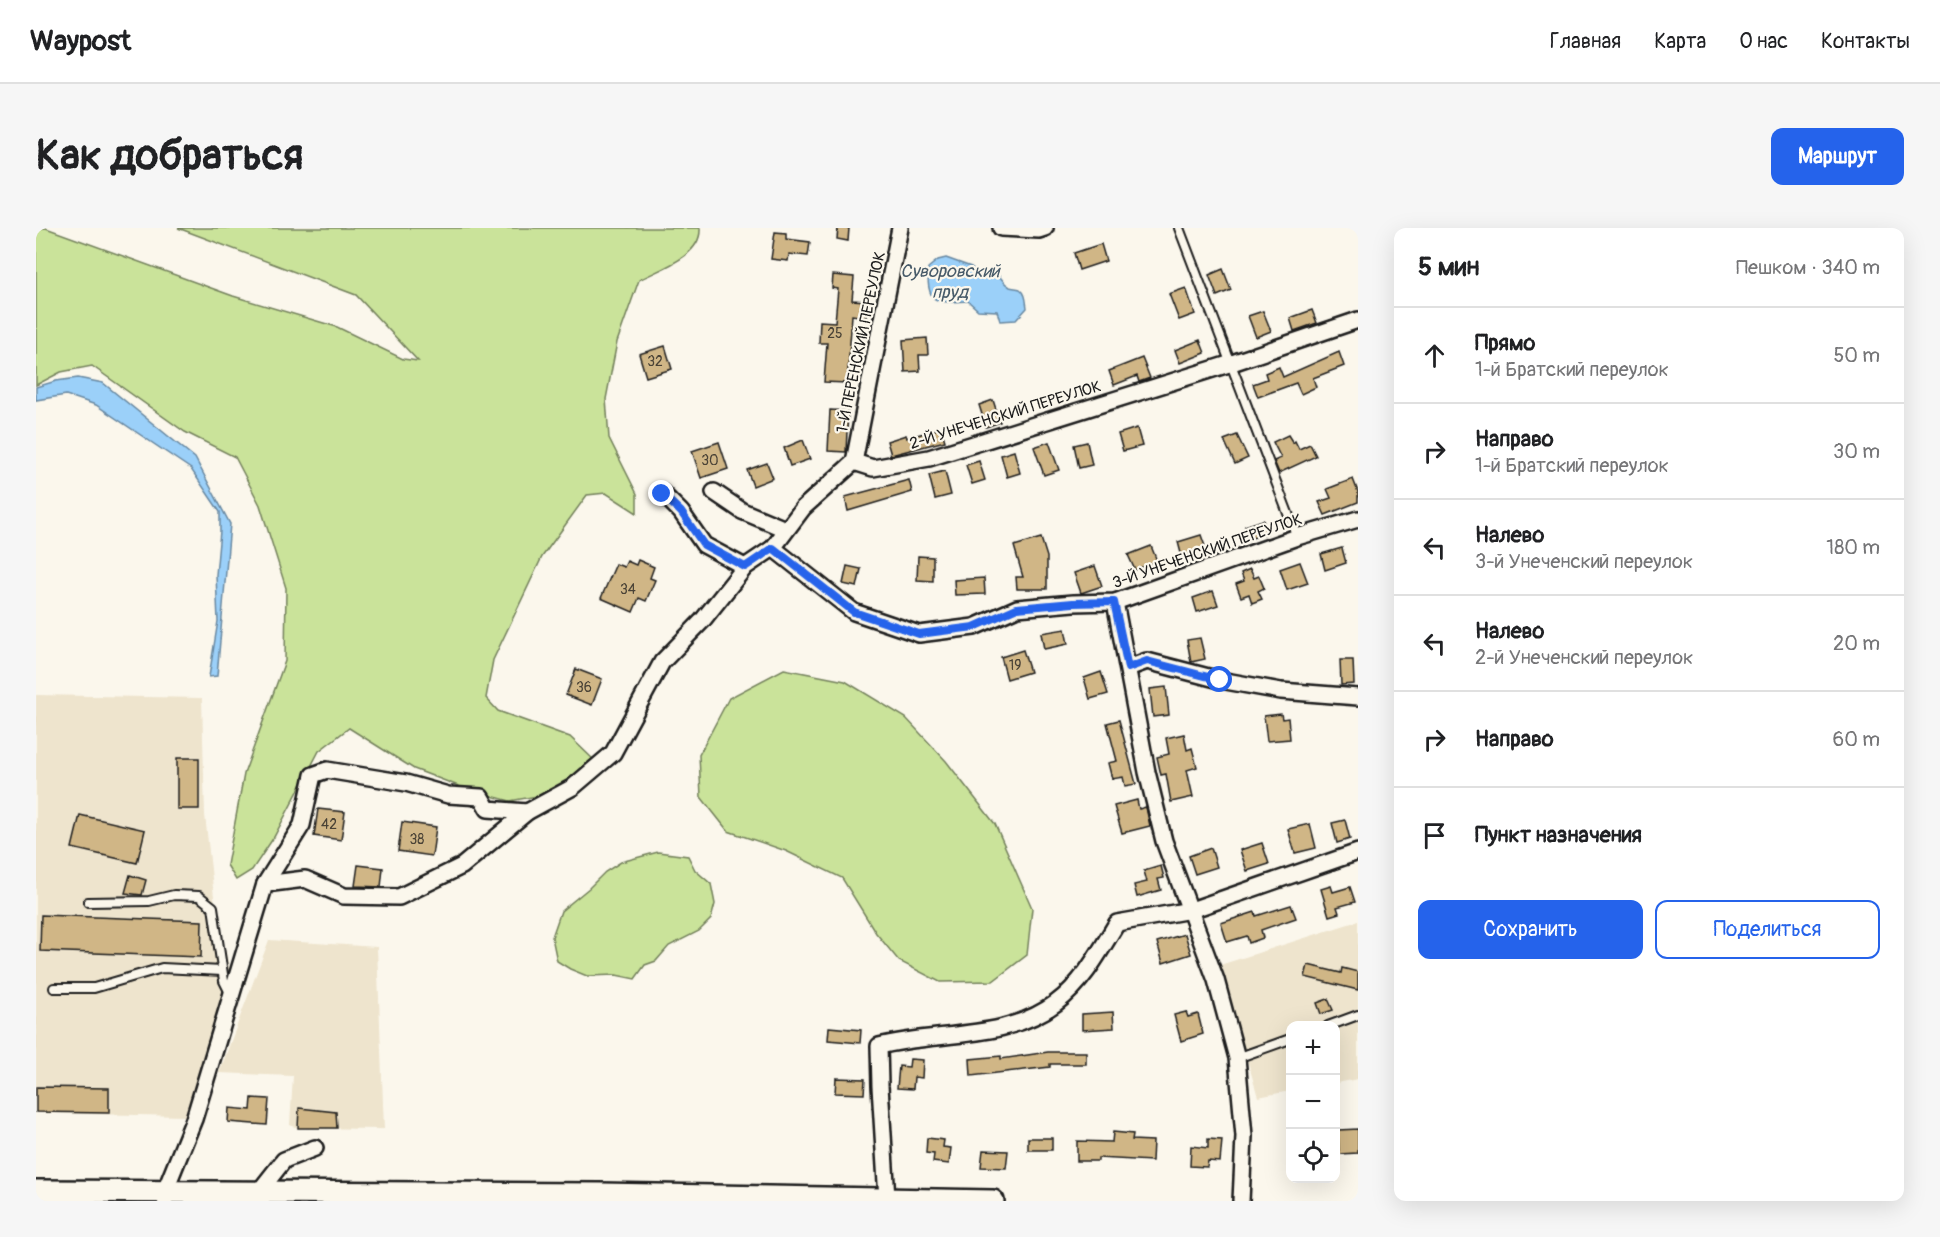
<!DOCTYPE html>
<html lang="ru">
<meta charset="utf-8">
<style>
:root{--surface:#fff;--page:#f6f6f6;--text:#202124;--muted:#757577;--line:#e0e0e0;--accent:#2563eb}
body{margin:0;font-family:Pangolin,sans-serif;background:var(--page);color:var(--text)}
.controls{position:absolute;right:18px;bottom:18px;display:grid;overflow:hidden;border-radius:12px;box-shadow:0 6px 24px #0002}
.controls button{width:54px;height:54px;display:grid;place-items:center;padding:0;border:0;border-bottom:2px solid var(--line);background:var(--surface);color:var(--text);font:30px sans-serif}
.stop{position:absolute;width:18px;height:18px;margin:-14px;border:4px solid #2563eb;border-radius:50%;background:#fff}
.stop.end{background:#2563eb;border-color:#fff;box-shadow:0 2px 6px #0008}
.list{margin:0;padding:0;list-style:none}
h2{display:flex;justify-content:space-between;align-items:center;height:78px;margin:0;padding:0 24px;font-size:26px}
h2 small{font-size:20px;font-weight:400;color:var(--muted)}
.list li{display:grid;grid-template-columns:39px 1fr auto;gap:18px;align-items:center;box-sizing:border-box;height:96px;padding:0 24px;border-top:2px solid var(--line)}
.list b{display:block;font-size:22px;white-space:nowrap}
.list p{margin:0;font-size:20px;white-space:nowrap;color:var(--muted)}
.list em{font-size:20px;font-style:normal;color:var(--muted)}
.actions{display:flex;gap:12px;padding:18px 24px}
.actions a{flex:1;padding:14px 0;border:2px solid var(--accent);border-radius:12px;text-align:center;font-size:21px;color:var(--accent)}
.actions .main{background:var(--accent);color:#fff}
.icon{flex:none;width:33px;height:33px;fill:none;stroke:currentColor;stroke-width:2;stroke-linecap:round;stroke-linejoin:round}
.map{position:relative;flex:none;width:1322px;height:973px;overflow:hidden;border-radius:12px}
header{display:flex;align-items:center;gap:36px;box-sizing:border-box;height:84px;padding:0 30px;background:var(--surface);border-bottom:2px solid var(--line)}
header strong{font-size:28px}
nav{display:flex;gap:33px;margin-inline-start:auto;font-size:21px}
.intro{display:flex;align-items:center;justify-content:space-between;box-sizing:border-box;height:144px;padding:0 36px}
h1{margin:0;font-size:42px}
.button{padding:15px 27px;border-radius:12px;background:var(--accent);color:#fff;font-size:21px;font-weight:700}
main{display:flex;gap:36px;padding:0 36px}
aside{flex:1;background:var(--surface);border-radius:12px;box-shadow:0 6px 24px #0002}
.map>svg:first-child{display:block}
.built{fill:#eee4cd}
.green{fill:#cae39a;stroke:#73805b;stroke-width:1.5}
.water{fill:#9bd0f9;stroke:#6888a1;stroke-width:1.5}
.building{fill:#d0b686;stroke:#1c1c1c;stroke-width:1.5}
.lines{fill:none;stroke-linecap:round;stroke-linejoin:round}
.lane-casing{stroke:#1c1c1c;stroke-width:12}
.street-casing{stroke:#1c1c1c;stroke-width:20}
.secondary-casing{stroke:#1c1c1c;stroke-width:26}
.lane{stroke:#fbf7ec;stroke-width:8}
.street{stroke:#fbf7ec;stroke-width:15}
.secondary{stroke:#fbf7ec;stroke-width:21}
.route{stroke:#2563eb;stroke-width:8}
.labels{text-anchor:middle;stroke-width:4.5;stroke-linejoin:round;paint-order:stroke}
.number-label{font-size:14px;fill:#494236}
.street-label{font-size:16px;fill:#1c1c1c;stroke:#fbf7ec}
.water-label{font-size:18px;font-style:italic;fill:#485b69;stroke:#fbf7ec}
</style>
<header>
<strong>Waypost</strong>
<nav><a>Главная</a><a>Карта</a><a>О нас</a><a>Контакты</a></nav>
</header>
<div class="intro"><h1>Как добраться</h1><a class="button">Маршрут</a></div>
<main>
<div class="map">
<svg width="1322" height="973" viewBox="0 0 1322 973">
<rect width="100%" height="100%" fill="#fbf7ec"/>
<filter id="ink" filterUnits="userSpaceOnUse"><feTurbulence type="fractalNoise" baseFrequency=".0167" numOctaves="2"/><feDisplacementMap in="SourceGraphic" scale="12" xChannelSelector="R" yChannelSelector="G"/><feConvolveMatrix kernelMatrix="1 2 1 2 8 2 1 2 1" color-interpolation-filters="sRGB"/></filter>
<g filter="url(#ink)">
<g class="built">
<polygon points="0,467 166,470 169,587 178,669 194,744 151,888 0,885"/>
<polygon points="1322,693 1322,851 1300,855 1300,798 1254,798 1254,863 1222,869 1184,737"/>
<polygon points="233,712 341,719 348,901 262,900 254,897 257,848 183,845"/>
</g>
<g class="green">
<path d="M 0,0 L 10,0 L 197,68 L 301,99 L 367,131 L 382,133 L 320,67 L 142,0 L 664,0 C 666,28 624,41 603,52 L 581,114 L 570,171 L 573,210 L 601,266 L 601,285 L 570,265 L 551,267 L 506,329 L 457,432 L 450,470 L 462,483 L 534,509 L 559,533 L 546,547 L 512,566 L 474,573 L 433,562 L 378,541 L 313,500 L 283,523 L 238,609 L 216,642 L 200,652 L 191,637 L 208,546 L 249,433 L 250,360 L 224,277 L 199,229 L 149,204 L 56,138 L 25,144 L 0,157 Z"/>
<polygon points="748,441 809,453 870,490 910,533 959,596 996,680 991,727 957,753 904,754 863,733 840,705 806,650 750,623 692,603 665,569 663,527 693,470"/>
<polygon points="622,624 652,628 659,642 675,656 679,676 675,691 663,703 633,718 620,733 609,737 599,751 580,747 551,748 534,741 521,733 516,709 525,683 553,660 569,644 585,634"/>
</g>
<g class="water">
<path d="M 910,30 L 935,39 L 945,47 C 968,40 960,51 974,59 C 977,60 981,60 984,61 C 990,65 990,73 991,80 L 980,92 L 964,93 L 961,83 L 942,82 L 932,73 C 899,75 891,77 892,40 L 902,32 Z"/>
<polygon points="42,150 67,155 159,230 194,296 181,448 173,449 182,393 180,347 184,303 184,284 155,241 60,177 30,167 0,172 0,159 20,153"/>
</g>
<g class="building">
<polygon points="802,0 813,0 812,13 801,11"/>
<polygon points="739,4 750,5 750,11 774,14 772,28 753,26 752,33 735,31"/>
<polygon points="1065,16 1070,33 1043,42 1038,25"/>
<polygon points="1187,41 1195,62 1181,68 1173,47"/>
<polygon points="797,47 818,49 816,72 831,73 830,89 816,87 811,155 788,154 791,115 783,115 784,93 799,94 802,61 796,60"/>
<polygon points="1150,60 1159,86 1143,92 1133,66"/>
<polygon points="1276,82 1281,95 1258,103 1254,90"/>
<polygon points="1227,83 1235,103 1220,109 1212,88"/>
<polygon points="891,110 892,127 883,127 884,143 869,144 867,112"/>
<polygon points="1164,112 1169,125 1144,135 1139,122"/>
<polygon points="629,118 636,141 610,149 603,126"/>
<polygon points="1303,124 1308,138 1277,150 1280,159 1265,166 1260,155 1222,169 1217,156 1231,151 1229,145 1243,139 1247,149"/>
<polygon points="1106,130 1114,150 1103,154 1101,148 1078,157 1073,143"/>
<polygon points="957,172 964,194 950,199 943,177"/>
<polygon points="794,182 812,183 810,224 792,223"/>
<polygon points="905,200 909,213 855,227 851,213 870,207 871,210"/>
<polygon points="1101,200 1106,218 1087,223 1082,206"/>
<polygon points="1201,207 1212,230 1199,236 1188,212"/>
<polygon points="1252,207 1257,215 1259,213 1263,221 1274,216 1280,228 1243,245 1238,233 1245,230 1237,214"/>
<polygon points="767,212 774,231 754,238 748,220"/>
<polygon points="683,214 692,241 665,250 656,223"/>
<polygon points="1013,214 1023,242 1008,247 998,219"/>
<polygon points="1051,214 1056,237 1043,240 1038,217"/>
<polygon points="978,223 984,245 971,249 965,227"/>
<polygon points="943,233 949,252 936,256 930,237"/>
<polygon points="731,235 737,250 717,258 711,242"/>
<polygon points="909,243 915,267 899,271 893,247"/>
<polygon points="1317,251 1322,264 1322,274 1289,287 1283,274 1295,270 1291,261"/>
<polygon points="873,252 876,264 812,283 809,269"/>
<polygon points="1227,292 1231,305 1213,311 1209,298"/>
<polygon points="1165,307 1170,321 1146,329 1142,314"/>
<polygon points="1005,310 1011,329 1011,361 981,361 980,349 987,349 978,318"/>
<polygon points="1115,318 1121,333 1099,342 1092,327"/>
<polygon points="1306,320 1310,335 1289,342 1285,326"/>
<polygon points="882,328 897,329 897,353 881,352"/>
<polygon points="602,332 618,339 614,350 619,352 610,373 603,370 597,384 565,370 580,336 588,339 591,333 600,337"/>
<polygon points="1264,334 1272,355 1251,362 1244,341"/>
<polygon points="811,338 825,341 821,359 807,356"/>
<polygon points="1059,338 1066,358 1045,365 1038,345"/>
<polygon points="1214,341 1218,350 1223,348 1228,360 1222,363 1226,371 1216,375 1213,366 1205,369 1200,356 1208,353 1205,345"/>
<polygon points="948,350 949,366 919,367 918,352"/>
<polygon points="1177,363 1182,377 1161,384 1157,370"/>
<polygon points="1029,401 1032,416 1008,421 1005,405"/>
<polygon points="1164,410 1169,431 1155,434 1151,412"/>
<polygon points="987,422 994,444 971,451 965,429"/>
<polygon points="1304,432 1317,432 1318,456 1305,457"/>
<polygon points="540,441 566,451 556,477 530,467"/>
<polygon points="1065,444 1072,466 1054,471 1048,450"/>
<polygon points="1130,459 1133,487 1117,489 1114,461"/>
<polygon points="1245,486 1246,491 1252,490 1254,511 1231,513 1228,488"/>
<polygon points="1083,492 1100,556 1089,558 1087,549 1076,551 1072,535 1081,533 1071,495"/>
<polygon points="1148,506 1151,522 1156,520 1161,539 1151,542 1157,569 1135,574 1130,546 1125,547 1121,529 1133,526 1130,510"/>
<rect x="141" y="530" width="22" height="51"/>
<polygon points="1101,572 1103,581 1110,579 1114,598 1086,605 1078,578"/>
<polygon points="282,581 309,584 305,612 278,608"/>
<polygon points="44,587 109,602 101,635 36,620"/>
<polygon points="1309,592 1314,611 1301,615 1296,595"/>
<polygon points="366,594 400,599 396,628 362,623"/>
<polygon points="1274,596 1280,620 1259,625 1252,601"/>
<polygon points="1226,615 1233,636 1211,643 1204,622"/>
<polygon points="1175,620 1181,639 1159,646 1153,628"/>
<polygon points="322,637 347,640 345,659 319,658"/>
<polygon points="1125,638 1128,650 1122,651 1125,662 1101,669 1098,657 1111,654 1108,643"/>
<polygon points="94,647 110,652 106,667 89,665"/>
<polygon points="1295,658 1297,664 1314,659 1319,674 1301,679 1303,685 1293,688 1285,661"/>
<polygon points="1255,677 1260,690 1225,702 1227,710 1213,715 1211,708 1191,714 1185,695 1219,684 1220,688"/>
<polygon points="5,687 166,693 165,729 4,723"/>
<polygon points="1149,706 1155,726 1127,735 1121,714"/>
<polygon points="1272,737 1305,745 1306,740 1322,744 1322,762 1269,749"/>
<polygon points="1292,771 1297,782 1285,786 1281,775"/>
<polygon points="1077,784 1078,800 1046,802 1046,786"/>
<polygon points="1150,784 1152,789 1162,786 1167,806 1145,813 1138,787"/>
<polygon points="793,799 825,802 824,815 792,812"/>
<polygon points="1012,824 1050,824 1050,836 1014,836 1014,839 935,848 934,831 965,828 965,831"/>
<polygon points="874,831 887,832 886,850 878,849 877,861 861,860 863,838 873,839"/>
<polygon points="800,850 829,851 828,866 799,865"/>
<polygon points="0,859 73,860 73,885 0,884"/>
<polygon points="216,870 233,871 231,897 192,894 193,880 215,882"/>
<polygon points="263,880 300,884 301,900 262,900"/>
<polygon points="1322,901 1322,925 1303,926 1302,902"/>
<polygon points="1077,904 1097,906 1096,912 1117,913 1116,933 1062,930 1062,933 1041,933 1041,913 1076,914"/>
<polygon points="891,910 908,912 907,919 915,920 913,936 897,934 898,926 890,925"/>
<rect x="992" y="910" width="24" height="12"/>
<polygon points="1172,911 1186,912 1184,934 1172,933 1171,939 1154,938 1155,918 1172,920"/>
<polygon points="947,922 972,923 970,940 945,939"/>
</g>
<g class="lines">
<g class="lane-casing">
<g id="lane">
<polyline points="1143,0 1261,309"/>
<polyline points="52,674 113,673 138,667 163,668 177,679 188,753 195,767"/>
<polyline points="18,760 58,760 126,740 186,743"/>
<polyline points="1292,798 1322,787"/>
<polyline points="1201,830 1254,811"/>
</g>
</g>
<g class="street-casing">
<g id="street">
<polyline points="965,0 1003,2 1009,0"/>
<polyline points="818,234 864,0"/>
<polyline points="678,264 706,283 749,301"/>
<polyline points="626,265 645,284 668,317 709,339"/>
<polyline points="737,320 818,384 883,406 938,399 981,380 1037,375 1079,374 1261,309 1322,291"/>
<polyline points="1079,374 1111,544 1128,613 1180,752 1201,830 1208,908 1205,973"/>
<polyline points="1092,440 1111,433 1184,452 1245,463 1322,469"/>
<polyline points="229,656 269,651 308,668 363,669 426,638 491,584 537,559 577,525 626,434 666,393 709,339 737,320 767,280 818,234 837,240 893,230 1196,135 1322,92"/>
<polyline points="222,965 248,932 279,920"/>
<path d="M 851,971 L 844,858 L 843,818 C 901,803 970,813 1020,775 C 1047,755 1064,723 1081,695 L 1155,682 L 1322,624"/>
<polyline points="129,972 129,963 158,891 229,656 266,597 277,547 291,542 303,544 370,555 412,567 445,569 452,581 491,584"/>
</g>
</g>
<g class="secondary-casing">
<polyline id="secondary" points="0,963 564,966 957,973"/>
</g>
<use href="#lane" class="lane"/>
<use href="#street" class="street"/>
<use href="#secondary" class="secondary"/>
</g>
</g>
<g class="lines" filter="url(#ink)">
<polyline class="route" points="626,266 645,284 668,317 709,339 737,320 818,384 883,406 938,399 981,380 1037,375 1078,374 1092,440 1111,433 1184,452"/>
</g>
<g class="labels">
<g class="number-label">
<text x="799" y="110">25</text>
<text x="619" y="138">32</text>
<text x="674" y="237">30</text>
<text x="592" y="366">34</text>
<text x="979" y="442">19</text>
<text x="548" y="464">36</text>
<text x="293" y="601">42</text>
<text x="381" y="616">38</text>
</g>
<g class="street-label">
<text transform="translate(824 114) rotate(-78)" y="6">1-Й ПЕРЕНСКИЙ ПЕРЕУЛОК</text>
<text transform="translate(969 186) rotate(-17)" y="6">2-Й УНЕЧЕНСКИЙ ПЕРЕУЛОК</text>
<text transform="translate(1171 322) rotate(-19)" y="6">3-Й УНЕЧЕНСКИЙ ПЕРЕУЛОК</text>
</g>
<g class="water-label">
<text x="914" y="49">Суворовский<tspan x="914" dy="21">пруд</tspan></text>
</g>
</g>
</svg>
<div class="controls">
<button>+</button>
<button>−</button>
<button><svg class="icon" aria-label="locate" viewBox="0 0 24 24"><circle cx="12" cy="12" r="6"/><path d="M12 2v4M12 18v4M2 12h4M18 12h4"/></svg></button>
</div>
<div class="stop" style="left:1184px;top:452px"></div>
<div class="stop end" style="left:626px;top:266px"></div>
</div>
<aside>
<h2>5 мин<small>Пешком · 340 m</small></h2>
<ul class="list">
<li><svg class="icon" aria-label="ahead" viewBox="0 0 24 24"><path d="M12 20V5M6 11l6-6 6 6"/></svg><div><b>Прямо</b><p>1-й Братский переулок</p></div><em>50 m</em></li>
<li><svg class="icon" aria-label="right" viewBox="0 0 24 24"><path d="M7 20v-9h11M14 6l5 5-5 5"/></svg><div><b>Направо</b><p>1-й Братский переулок</p></div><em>30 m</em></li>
<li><svg class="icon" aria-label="left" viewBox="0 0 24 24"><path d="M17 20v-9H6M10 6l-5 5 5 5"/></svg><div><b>Налево</b><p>3-й Унеченский переулок</p></div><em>180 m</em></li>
<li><svg class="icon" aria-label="left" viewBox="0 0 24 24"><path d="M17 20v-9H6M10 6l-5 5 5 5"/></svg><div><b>Налево</b><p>2-й Унеченский переулок</p></div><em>20 m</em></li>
<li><svg class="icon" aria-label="right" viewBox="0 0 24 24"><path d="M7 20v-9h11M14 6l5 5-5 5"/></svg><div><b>Направо</b></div><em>60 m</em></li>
<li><svg class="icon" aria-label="arrive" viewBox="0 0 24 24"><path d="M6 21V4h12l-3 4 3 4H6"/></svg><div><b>Пункт назначения</b></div></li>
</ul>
<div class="actions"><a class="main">Сохранить</a><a>Поделиться</a></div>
</aside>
</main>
